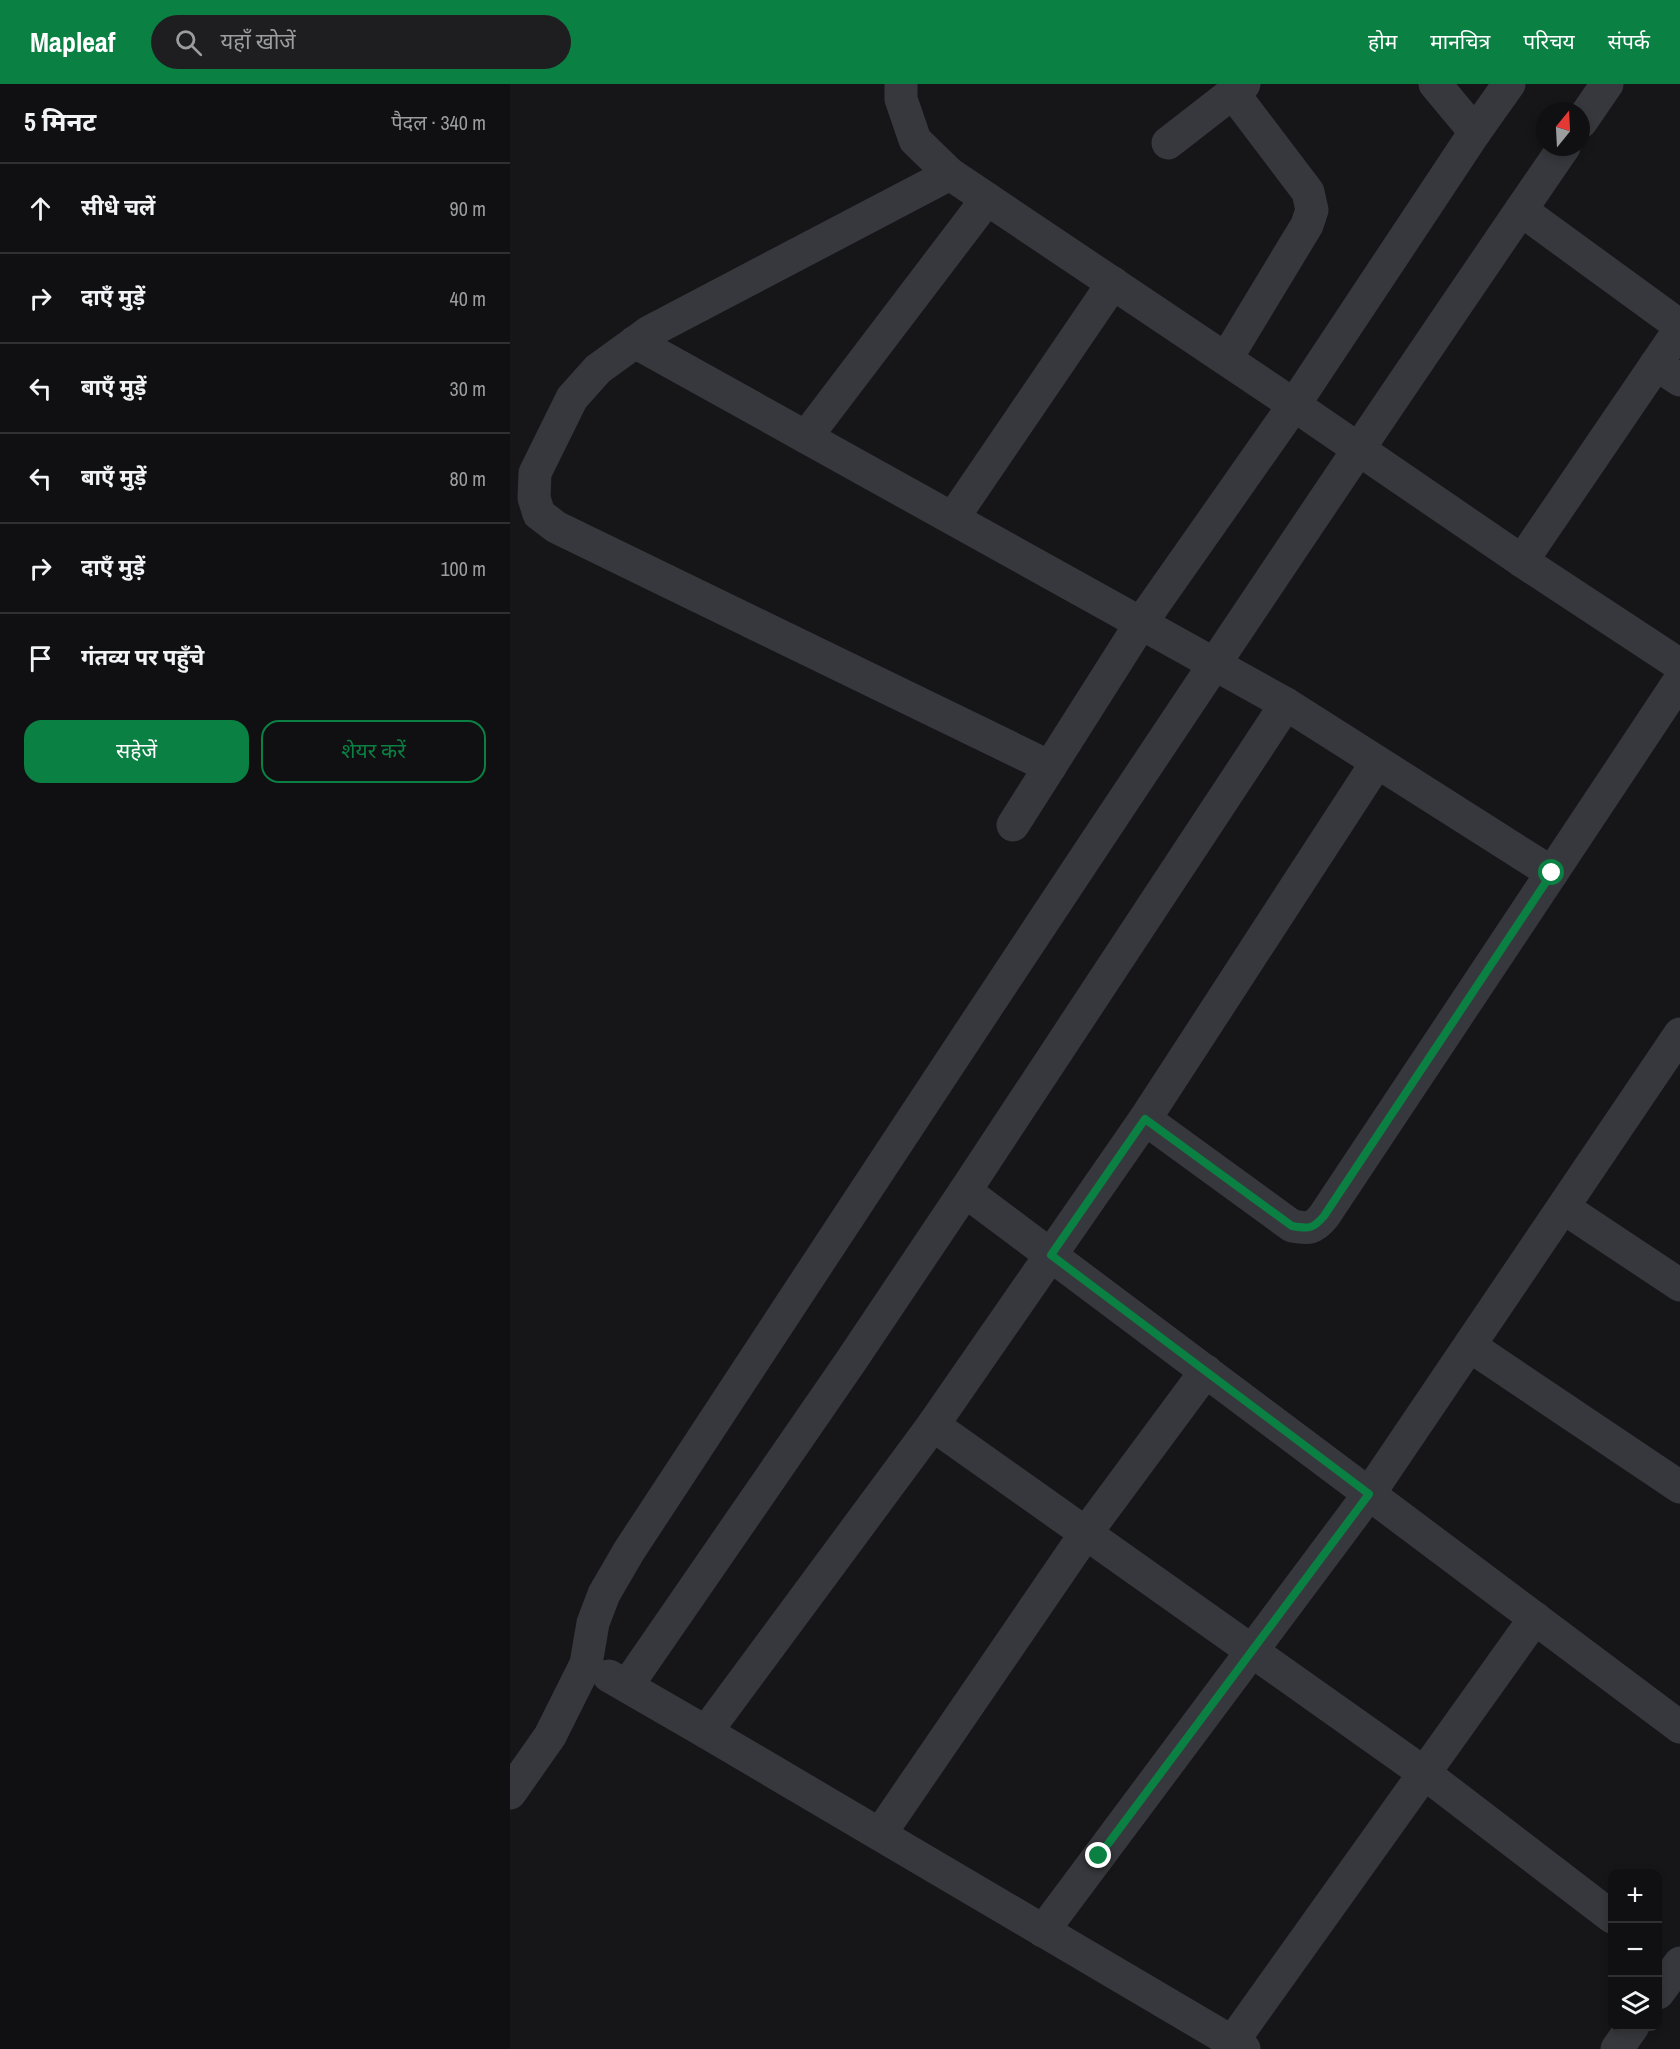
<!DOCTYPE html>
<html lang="hi">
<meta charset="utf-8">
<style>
:root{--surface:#101012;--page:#1e1e20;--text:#f1f3f6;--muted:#9c9d9f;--line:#303032;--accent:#0b8043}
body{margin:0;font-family:"Archivo Narrow","Noto Sans Devanagari",sans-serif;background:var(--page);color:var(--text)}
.controls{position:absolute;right:18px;bottom:18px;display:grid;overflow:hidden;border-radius:12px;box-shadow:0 3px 9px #0003}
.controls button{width:54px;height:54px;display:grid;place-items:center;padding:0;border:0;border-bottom:2px solid var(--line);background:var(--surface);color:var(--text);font:30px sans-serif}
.compass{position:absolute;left:1026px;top:18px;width:54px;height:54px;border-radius:50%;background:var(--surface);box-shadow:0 3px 9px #0003;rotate:18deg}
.stop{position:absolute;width:18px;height:18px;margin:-14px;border:4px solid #0b8043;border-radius:50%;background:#fff}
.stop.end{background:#0b8043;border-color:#fff;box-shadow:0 2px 6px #0008}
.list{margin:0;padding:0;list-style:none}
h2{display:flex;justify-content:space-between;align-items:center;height:78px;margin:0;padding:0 24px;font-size:26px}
h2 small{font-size:20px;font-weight:400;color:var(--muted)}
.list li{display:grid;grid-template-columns:39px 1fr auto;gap:18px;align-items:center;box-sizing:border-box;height:90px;padding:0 24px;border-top:2px solid var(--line)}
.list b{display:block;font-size:22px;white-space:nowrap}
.list em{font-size:20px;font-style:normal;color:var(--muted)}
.actions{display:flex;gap:12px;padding:18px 24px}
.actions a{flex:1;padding:14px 0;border:2px solid var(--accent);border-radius:18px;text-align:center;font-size:21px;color:var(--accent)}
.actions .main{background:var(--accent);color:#fff}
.icon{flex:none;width:33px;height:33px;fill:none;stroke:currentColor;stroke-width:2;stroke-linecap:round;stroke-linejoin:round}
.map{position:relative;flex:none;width:1170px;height:1965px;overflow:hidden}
header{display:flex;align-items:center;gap:36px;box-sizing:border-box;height:84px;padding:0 30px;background:var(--accent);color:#fff}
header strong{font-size:28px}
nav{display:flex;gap:33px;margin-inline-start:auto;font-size:21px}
.search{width:420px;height:54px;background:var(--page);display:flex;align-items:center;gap:15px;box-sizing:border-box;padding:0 21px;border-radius:33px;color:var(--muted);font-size:22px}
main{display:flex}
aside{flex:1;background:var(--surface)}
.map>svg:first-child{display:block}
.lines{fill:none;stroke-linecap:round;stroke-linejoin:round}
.minor{stroke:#37383d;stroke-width:33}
.route{stroke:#0b8043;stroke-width:8}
</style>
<header>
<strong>Mapleaf</strong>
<div class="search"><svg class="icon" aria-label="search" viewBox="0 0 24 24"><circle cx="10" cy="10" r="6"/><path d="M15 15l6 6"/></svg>यहाँ खोजें</div>
<nav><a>होम</a><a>मानचित्र</a><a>परिचय</a><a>संपर्क</a></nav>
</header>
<main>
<aside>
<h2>5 मिनट<small>पैदल · 340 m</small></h2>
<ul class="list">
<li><svg class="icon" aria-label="ahead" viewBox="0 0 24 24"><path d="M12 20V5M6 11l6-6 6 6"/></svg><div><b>सीधे चलें</b></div><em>90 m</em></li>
<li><svg class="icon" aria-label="right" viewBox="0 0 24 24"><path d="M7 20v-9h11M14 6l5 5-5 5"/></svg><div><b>दाएँ मुड़ें</b></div><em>40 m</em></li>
<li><svg class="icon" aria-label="left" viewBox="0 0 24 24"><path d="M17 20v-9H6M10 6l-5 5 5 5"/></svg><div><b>बाएँ मुड़ें</b></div><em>30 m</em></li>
<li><svg class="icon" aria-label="left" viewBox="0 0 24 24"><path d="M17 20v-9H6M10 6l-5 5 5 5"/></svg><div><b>बाएँ मुड़ें</b></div><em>80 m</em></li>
<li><svg class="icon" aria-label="right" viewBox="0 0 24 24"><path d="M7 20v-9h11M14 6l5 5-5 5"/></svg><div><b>दाएँ मुड़ें</b></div><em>100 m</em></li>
<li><svg class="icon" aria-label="arrive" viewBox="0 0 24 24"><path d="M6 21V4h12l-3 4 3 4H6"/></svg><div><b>गंतव्य पर पहुँचे</b></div></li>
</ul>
<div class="actions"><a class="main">सहेजें</a><a>शेयर करें</a></div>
</aside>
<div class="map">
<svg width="1170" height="1965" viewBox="0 0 1170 1965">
<rect width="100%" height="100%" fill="#161618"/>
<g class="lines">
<g class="minor">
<polyline points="391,0 391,15 405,56 440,90 784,321 1012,477 1170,581"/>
<polyline points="925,0 965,48"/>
<polyline points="1071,38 1097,0"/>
<polyline points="658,59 734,0"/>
<polyline points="440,90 139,248 88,285 62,314 25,389 24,414 29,430 46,443 540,683"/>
<polyline points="1011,126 1170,242"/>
<polyline points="125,258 776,620 1042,789"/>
<polyline points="716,275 797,141 802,126 798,108 723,9"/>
<polyline points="1146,280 1170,296"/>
<polyline points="296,353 477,115"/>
<polyline points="443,434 603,199"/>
<polyline points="1012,477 1170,245"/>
<polyline points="503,741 631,539 784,321 965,48 999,0"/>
<path d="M 635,1035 L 782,1142 C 799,1145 803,1145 814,1132 L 1170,596"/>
<polyline points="455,1107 1170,1643"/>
<polyline points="1054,1124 1170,1201"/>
<polyline points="960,1262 1170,1403"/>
<polyline points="423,1341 914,1689 1102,1833"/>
<polyline points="99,1592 196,1648 734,1965"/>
<polyline points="117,1602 341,1277 455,1107 776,620"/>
<polyline points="196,1648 423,1341 635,1035 867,678"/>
<path d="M 0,1709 L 40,1652 L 76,1580 L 83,1539 L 94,1510 L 119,1467 C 427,997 736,527 1054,63"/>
<polyline points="370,1750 576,1449 696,1287"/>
<polyline points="533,1847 859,1410 1170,950"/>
<polyline points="1148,1909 1170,1879"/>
<polyline points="723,1957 1025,1534"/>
<polyline points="1107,1965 1123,1942"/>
</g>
</g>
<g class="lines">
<path class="route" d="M 589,1772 L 859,1410 L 541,1171 L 635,1035 L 782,1142 C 799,1145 803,1145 814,1132 L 1042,789"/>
</g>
</svg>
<div class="controls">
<button>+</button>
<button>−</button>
<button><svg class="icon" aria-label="layers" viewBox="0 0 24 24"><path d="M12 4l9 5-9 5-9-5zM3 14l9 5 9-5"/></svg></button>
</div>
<svg class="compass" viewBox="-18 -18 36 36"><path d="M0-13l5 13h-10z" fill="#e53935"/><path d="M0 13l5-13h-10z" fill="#9c9d9f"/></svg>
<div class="stop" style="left:1042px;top:789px"></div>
<div class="stop end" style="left:589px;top:1772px"></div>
</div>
</main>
